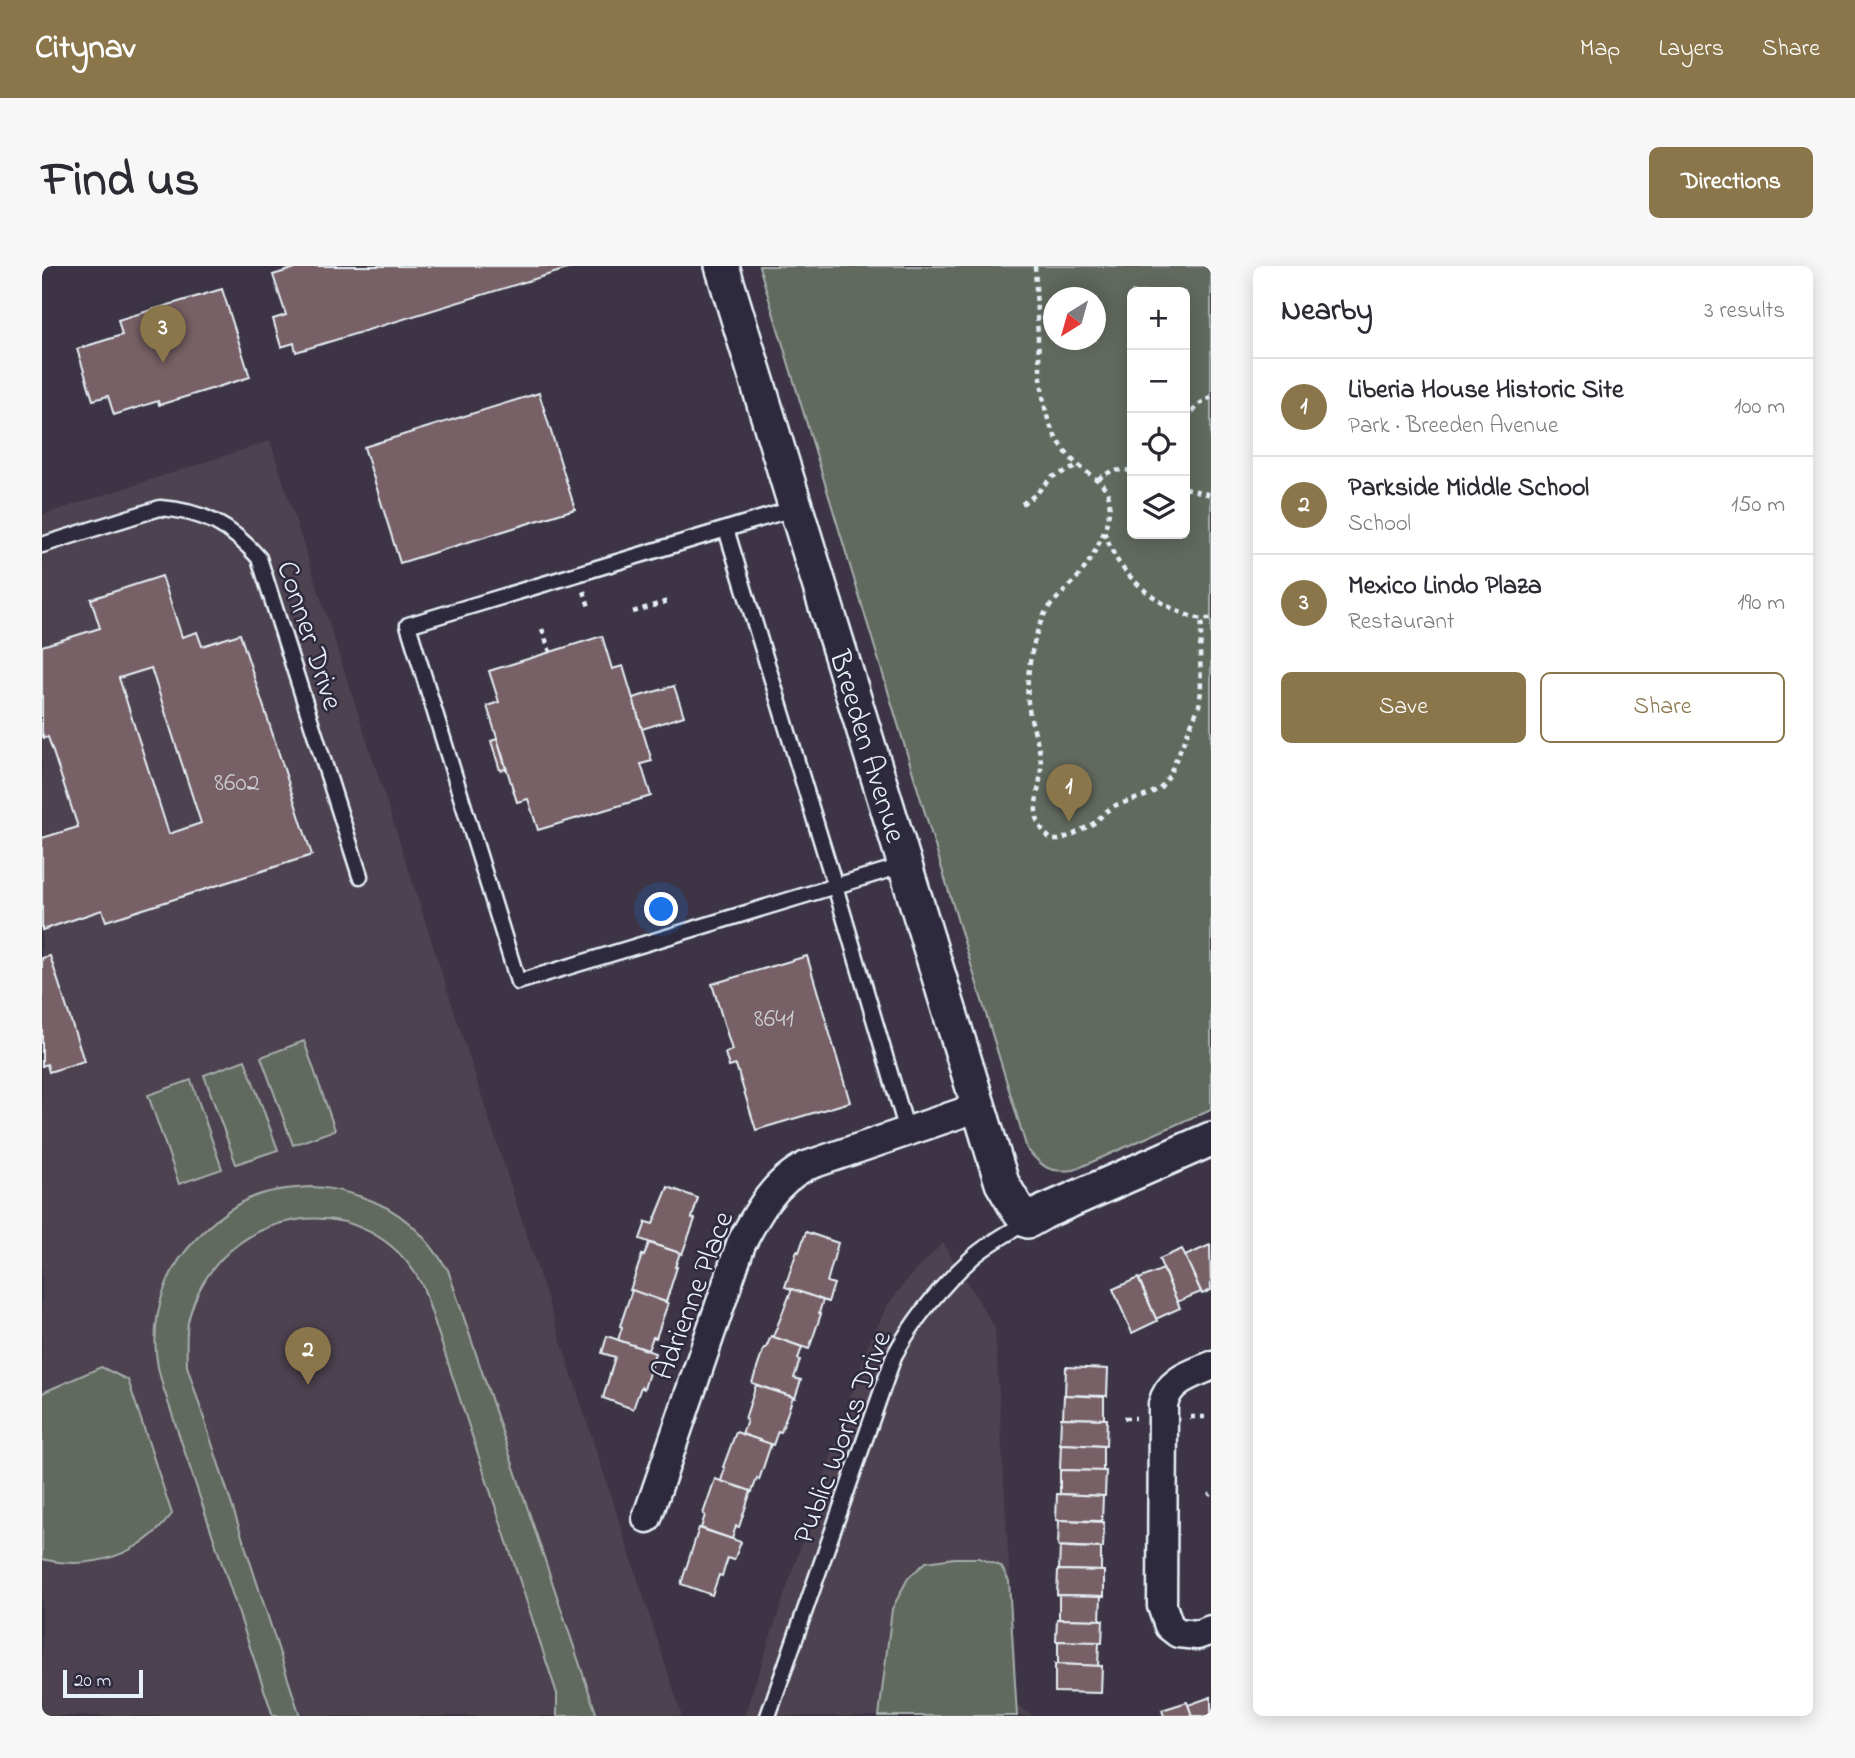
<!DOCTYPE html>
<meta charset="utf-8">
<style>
:root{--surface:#fff;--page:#f7f7f7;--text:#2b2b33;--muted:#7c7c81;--line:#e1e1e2;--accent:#8a764a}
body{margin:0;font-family:"Indie Flower",sans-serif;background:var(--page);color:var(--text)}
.controls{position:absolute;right:21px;top:21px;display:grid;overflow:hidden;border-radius:10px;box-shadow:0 4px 18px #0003}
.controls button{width:63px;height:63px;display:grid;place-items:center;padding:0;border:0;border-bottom:2px solid var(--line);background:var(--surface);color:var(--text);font:35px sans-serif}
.compass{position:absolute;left:1001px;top:21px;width:63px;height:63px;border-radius:50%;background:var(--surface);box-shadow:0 4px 18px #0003;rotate:217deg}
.scale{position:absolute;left:21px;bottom:18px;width:80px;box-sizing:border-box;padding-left:7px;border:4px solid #e8f1f8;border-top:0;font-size:19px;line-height:24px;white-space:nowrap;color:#e8f1f8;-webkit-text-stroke:5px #2f2a3d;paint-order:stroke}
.you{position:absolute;left:620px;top:644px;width:24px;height:24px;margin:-18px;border:5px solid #fff;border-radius:50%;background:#1a73e8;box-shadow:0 0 0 10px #1a73e833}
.badge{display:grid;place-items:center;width:46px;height:46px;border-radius:50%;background:var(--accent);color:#fff;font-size:23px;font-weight:700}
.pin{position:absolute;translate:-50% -58px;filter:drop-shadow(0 2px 4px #0008)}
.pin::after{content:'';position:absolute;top:37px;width:24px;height:21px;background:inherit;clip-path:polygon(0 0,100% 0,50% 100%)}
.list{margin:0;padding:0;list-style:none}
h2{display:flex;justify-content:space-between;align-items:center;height:91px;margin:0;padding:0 28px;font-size:30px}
h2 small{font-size:23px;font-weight:400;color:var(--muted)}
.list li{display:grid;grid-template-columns:46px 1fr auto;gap:21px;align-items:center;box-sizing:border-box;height:98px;padding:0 28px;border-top:2px solid var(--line)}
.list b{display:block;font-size:26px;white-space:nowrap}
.list p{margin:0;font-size:23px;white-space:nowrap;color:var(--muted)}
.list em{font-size:23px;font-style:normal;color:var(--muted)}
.actions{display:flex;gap:14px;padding:21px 28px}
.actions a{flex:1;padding:16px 0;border:2px solid var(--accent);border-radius:10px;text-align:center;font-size:24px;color:var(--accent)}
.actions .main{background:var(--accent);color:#fff}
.icon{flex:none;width:38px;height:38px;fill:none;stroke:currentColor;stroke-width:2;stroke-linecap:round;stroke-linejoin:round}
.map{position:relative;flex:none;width:1169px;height:1450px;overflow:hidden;border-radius:10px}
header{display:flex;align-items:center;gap:42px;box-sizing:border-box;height:98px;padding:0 35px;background:var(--accent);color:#fff}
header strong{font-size:33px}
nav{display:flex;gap:38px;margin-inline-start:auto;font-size:24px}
.intro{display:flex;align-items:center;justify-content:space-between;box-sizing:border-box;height:168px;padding:0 42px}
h1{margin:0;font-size:49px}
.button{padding:18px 32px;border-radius:10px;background:var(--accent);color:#fff;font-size:24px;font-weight:700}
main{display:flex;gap:42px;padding:0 42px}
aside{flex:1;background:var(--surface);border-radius:10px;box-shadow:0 4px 18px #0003}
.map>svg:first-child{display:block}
.built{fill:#4e424f}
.green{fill:#626b5f;stroke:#a5aeac;stroke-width:2;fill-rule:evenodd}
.building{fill:#776066;stroke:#e8f1f8;stroke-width:2;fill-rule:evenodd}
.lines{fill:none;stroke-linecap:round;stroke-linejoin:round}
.service-casing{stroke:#e8f1f8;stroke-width:19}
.minor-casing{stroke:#e8f1f8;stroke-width:33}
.tertiary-casing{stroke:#e8f1f8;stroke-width:38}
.path{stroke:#e8f1f8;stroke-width:4.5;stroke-dasharray:5 5;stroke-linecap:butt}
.service{stroke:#2f2a3d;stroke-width:14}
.minor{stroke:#2f2a3d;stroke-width:28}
.tertiary{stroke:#2f2a3d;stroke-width:33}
.labels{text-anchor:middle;stroke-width:5;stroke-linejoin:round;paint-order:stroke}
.number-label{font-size:26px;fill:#cccdd4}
.street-label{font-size:30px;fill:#e8f1f8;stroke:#2f2a3d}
</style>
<header>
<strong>Citynav</strong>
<nav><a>Map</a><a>Layers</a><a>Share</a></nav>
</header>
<div class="intro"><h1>Find us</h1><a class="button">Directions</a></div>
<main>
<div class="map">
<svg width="1169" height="1450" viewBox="0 0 1169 1450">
<rect width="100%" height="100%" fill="#3d3545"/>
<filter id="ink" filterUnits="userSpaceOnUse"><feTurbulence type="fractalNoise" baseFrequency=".0143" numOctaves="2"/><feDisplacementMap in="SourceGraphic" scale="14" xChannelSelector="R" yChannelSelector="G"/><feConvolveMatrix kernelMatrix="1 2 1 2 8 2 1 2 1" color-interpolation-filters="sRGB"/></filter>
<g filter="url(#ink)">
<g class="built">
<polygon points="228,175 640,1450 0,1450 0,249"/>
<polygon points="901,977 953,1062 975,1439 991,1450 702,1450 825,1082 845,1040 868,1010"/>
</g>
<g class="green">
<path d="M 717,0 L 1169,0 L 1169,843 L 1032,904 C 1007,907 1001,902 985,883 ZM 1090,26 L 1143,26 L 1143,268 L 1090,268 ZM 1012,32 L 1054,32 L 1054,74 L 1012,74 Z"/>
<polygon points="262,775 293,864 251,879 219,791"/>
<polygon points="203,794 236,884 194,898 162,809"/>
<polygon points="149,814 180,903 137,918 106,829"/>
<path d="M 269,921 C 286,921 300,925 317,930 C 359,943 382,967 406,1004 L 555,1450 L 515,1450 L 515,1428 L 381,1021 C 327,914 176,939 147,1052 C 143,1067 145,1084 145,1100 L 258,1450 L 231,1450 L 121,1121 C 119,1113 116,1104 115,1095 C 110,1065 117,1028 132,1002 C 147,976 180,945 206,933 C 226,924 247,922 269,921 Z"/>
<path d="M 59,1101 L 86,1114 L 130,1248 C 99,1289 50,1305 0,1293 L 0,1127 Z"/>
<polygon points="912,1292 937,1292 959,1300 967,1315 975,1450 837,1450 850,1343 866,1312 884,1296"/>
</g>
<g class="building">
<polygon points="260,0 535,0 254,86 252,77 239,81 231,53 244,49 231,9"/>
<polygon points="180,23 208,111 117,139 116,135 72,149 66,130 51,134 35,83 80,69 76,54"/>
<polygon points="497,127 533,243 358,297 322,181"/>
<path d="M 120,310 L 140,371 L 155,366 L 160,380 L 198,368 L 270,589 L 64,655 L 60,644 L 0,664 L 0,572 L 36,561 L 6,471 L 2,472 L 1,469 L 0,470 L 0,380 L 58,362 L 49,333 ZM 109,402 L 159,557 L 127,568 L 77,412 Z"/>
<polygon points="560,370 570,403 581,400 600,463 610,495 599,498 609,530 496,564 486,533 475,536 445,440 457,436 447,405"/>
<polygon points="632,420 642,450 600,463 591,432"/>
<polygon points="455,473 464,503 458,504 449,475"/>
<polygon points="8,690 42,795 7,806 5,798 0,800 0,692"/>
<polygon points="765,690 808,836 714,864 694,799 687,801 683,787 690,784 670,718"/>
<polygon points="626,921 656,932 650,952 653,953 640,988 598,973 604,956 611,958"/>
<polygon points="764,966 796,977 785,1016 792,1018 786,1036 743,1021 755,985 757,986"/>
<polygon points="607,977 638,987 633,1001 635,1001 624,1036 588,1024 600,989 602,990"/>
<polygon points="1168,979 1169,1024 1160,1028 1143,990"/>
<polygon points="1140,983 1159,1026 1135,1036 1117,993"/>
<polygon points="1121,1003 1138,1042 1114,1053 1097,1013"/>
<polygon points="1096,1012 1115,1055 1090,1067 1071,1023"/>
<polygon points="750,1023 781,1034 777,1047 779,1048 767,1083 731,1071"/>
<polygon points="590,1024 626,1037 614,1072 611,1071 606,1084 576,1074 580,1061 578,1060"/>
<polygon points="565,1070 613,1087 602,1123 599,1121 591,1143 561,1132 573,1091 560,1087"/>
<polygon points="729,1070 760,1081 756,1093 758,1094 752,1112 759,1114 753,1132 710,1117 722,1082 724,1082"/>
<polygon points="1024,1101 1066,1103 1065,1130 1023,1129"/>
<polygon points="714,1119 751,1131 739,1166 736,1165 731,1179 700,1168 705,1154 703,1153"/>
<polygon points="1022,1129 1062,1131 1062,1153 1021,1152"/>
<polygon points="1019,1152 1065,1153 1064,1180 1018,1178"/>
<polygon points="694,1166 729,1178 717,1214 715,1212 710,1226 679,1215 683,1202 681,1201"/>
<polygon points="1019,1178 1061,1180 1061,1205 1018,1204"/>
<polygon points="1018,1204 1064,1205 1063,1230 1018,1228"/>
<polygon points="673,1213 709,1225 697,1261 694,1260 690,1273 659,1262 663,1249 661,1248"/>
<polygon points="1015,1228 1061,1230 1060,1255 1014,1254"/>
<polygon points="1017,1254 1062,1256 1061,1282 1016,1280"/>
<polygon points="657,1262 699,1276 692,1294 686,1292 680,1310 677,1309 670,1329 639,1318"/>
<polygon points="1018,1281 1059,1282 1059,1305 1017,1304"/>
<polygon points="1016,1304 1062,1305 1062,1330 1015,1329"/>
<polygon points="1017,1329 1059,1330 1058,1354 1017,1353"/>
<polygon points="1015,1353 1061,1354 1060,1377 1014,1375"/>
<polygon points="1016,1375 1057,1376 1056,1400 1016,1398"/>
<polygon points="1013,1398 1060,1400 1059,1427 1013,1426"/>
<polygon points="1169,1431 1169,1450 1150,1450 1146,1439"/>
<polygon points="1145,1436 1150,1450 1122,1450 1120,1444"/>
</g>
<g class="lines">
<g class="service-casing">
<g id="service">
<polyline points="754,242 366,359 476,716 863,599"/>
<polyline points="684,263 793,620 865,865"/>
<path d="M 0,279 L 118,242 C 161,245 189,260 217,292 L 318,610"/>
<path d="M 726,1450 L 852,1090 C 872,1053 899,1020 931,991 C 947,977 968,966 986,955"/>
</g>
</g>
<g class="minor-casing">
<g id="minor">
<path d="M 1169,1100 C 1148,1109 1127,1114 1121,1138 L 1120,1340 L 1127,1360 L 1136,1367 L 1155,1369 L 1169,1364"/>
<path d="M 605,1252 L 699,978 C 715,947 732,916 764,900 L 937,841"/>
</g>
</g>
<g class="tertiary-casing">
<g id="tertiary">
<path id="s1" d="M 680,0 L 960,917 L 974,941 L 986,955 L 1002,946 L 1169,873"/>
</g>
</g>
<g class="path">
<path d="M 993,0 C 995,37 995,75 999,112 C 1001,132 1003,150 1012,168 C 1018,179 1026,190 1035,198 C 1056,217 1073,218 1066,252 C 1062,271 1047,299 1034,313 C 1024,325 1009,336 1002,349 C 990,373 982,417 987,443 C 990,462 999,480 999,500 C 999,530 982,550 1010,574 L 1017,574 L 1032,568 L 1054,556 L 1062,547 L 1074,539 L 1106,529 L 1118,522 L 1127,510 L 1157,440 L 1159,425 L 1158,385 L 1160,354"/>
<polyline points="1143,153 1159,137 1169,131"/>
<path d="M 1056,213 C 1068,204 1076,203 1090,205"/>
<polyline points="1143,222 1169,229"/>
<polyline points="980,238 993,229 1010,211 1037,200"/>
<path d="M 1062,266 C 1066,274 1069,284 1074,292 C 1089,319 1137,355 1169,353"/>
<polyline points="542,325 547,341"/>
<polyline points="591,346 626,335"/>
<polyline points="500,363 508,386"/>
<polyline points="1148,1151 1168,1151"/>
<polyline points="1082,1152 1094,1152"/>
<polyline points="1167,1230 1169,1228"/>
</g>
<use href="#service" class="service"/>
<use href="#minor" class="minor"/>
<use href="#tertiary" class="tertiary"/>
</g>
</g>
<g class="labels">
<g class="number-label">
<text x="195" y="524">8602</text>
<text x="732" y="760">8641</text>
</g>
<g class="street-label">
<text transform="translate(269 369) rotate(72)" y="10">Conner Drive</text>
<text dy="10" stroke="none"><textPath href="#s1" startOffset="502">Breeden Avenue</textPath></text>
<text transform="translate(650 1029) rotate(-69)" y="10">Adrienne Place</text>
<text transform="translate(799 1171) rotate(-69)" y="10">Public Works Drive</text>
</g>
</g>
</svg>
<div class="controls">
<button>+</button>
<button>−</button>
<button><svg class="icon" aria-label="locate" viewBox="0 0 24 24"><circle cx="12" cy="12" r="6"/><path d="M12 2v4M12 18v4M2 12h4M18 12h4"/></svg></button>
<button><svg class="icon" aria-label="layers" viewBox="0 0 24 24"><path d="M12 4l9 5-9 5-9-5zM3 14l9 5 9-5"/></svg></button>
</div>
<svg class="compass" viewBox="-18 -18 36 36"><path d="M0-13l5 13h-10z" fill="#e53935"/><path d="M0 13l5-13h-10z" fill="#7c7c81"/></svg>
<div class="scale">20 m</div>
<div class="you"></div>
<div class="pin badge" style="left:1027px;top:556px">1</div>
<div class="pin badge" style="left:266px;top:1119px">2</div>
<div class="pin badge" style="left:121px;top:97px">3</div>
</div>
<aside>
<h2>Nearby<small>3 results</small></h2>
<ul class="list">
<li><span class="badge">1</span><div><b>Liberia House Historic Site</b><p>Park · Breeden Avenue</p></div><em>100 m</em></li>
<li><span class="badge">2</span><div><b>Parkside Middle School</b><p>School</p></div><em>150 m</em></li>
<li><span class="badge">3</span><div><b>Mexico Lindo Plaza</b><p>Restaurant</p></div><em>190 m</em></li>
</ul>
<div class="actions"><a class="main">Save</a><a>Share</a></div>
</aside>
</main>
